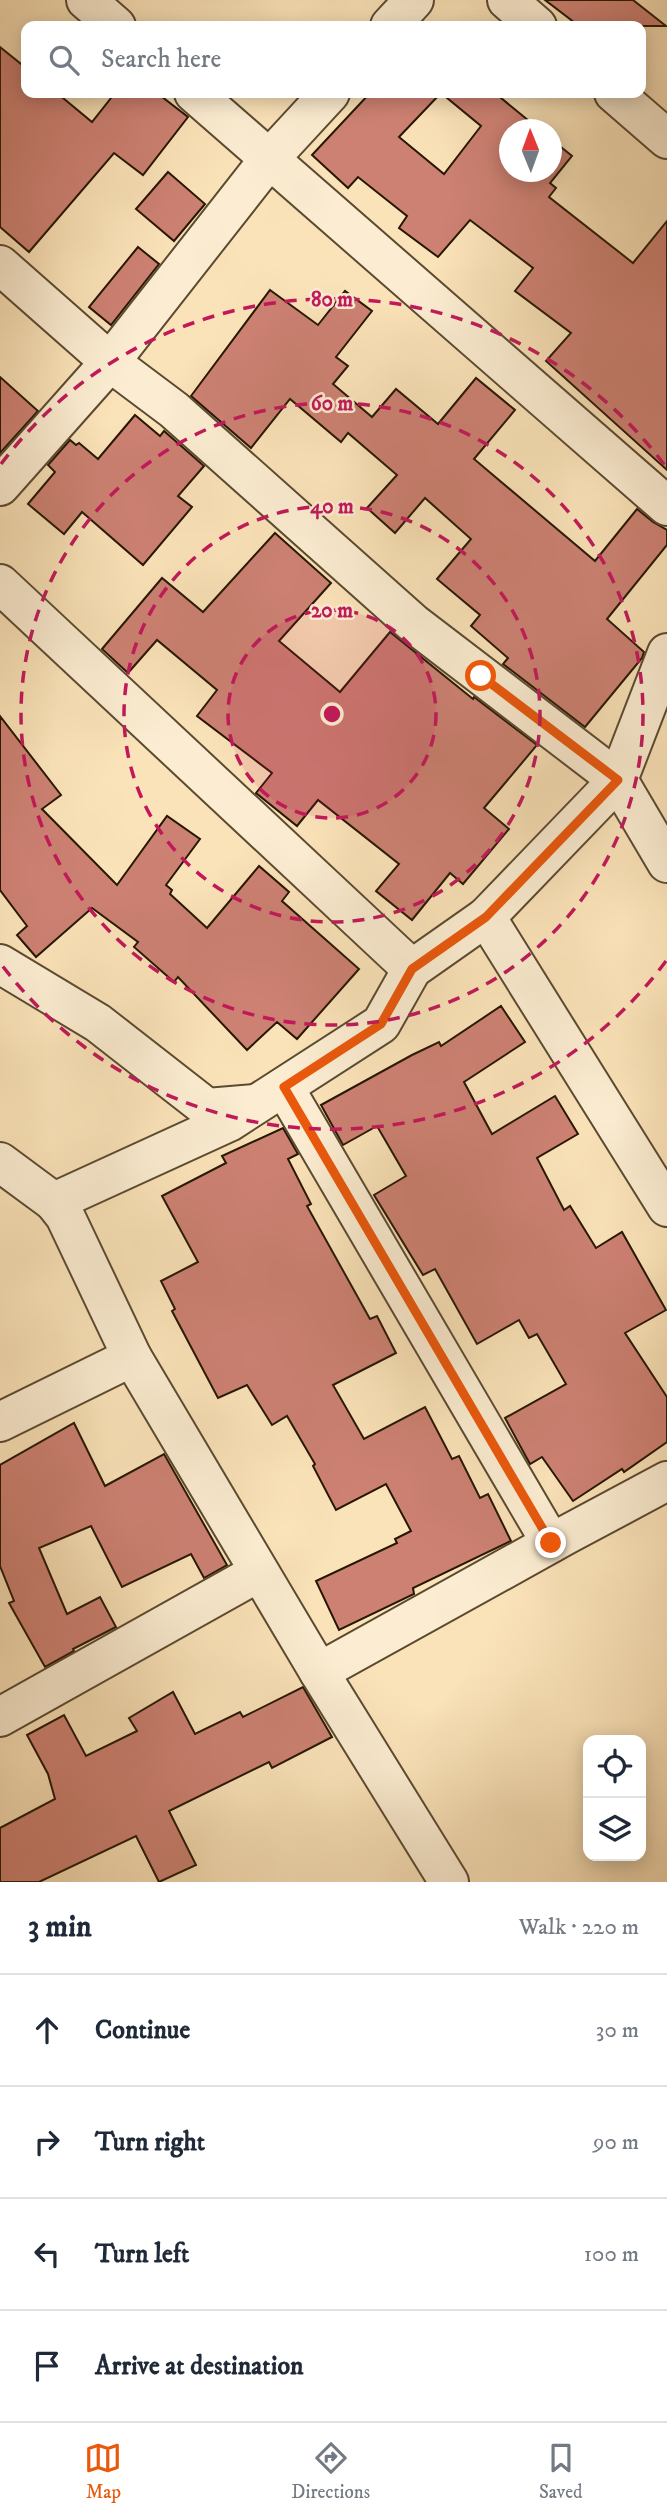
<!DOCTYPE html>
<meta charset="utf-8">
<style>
:root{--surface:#fff;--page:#f6f6f7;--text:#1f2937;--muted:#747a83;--line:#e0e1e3;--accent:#ea580c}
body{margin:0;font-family:"IM FELL DW Pica",serif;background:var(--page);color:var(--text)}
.controls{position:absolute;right:21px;bottom:21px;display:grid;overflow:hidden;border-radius:14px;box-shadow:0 4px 18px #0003}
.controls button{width:63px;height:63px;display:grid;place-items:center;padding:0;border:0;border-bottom:2px solid var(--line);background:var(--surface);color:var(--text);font:35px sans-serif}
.compass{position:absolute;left:499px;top:119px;width:63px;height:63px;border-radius:50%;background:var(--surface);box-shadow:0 4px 18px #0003;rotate:359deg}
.stop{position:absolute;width:21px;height:21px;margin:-16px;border:5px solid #ea580c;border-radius:50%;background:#fff}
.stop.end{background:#ea580c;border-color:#fff;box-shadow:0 2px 7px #0008}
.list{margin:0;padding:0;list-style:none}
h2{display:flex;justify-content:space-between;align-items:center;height:91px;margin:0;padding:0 28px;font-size:30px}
h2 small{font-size:23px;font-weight:400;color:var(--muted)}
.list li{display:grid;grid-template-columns:46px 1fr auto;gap:21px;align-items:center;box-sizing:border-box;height:112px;padding:0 28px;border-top:2px solid var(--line)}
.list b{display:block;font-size:26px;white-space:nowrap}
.list em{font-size:23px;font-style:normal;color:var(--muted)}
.icon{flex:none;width:38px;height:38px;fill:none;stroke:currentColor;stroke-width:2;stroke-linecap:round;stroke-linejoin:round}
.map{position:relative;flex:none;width:667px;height:1882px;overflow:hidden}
.search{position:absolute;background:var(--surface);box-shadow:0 4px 18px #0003;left:21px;right:21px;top:21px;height:77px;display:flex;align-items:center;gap:18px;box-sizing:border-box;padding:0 24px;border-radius:14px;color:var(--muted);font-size:26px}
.sheet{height:539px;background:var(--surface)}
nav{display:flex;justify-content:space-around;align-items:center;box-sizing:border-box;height:98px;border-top:2px solid var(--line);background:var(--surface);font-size:19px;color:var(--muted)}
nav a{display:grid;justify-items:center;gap:4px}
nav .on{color:var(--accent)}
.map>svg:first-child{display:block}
.building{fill:#cd8173;stroke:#261704;stroke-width:2}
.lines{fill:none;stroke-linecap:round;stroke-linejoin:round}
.minor-casing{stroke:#5b4a31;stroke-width:42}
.minor{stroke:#fcedd2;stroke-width:38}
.route{stroke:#ea580c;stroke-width:9}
.ring{fill:none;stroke:#c2185b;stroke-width:3.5;stroke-dasharray:12 9}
.centre{fill:#c2185b;stroke:#fcedd2;stroke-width:3.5}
.ring-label{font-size:21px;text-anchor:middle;font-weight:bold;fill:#c2185b;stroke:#fcedd2;stroke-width:5;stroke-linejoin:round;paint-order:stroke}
</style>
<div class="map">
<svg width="667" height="1882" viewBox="0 0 667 1882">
<rect width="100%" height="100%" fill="#fbe3b9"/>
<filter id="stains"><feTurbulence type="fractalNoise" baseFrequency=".00286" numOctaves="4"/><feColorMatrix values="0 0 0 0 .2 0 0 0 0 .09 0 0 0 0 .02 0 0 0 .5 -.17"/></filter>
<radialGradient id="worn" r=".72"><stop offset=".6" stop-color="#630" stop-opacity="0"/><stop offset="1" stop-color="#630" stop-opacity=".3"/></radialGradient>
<g class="building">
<polygon points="545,0 633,0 666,26 579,26"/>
<polygon points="0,47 26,68 26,93 57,93 92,122 115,93 157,93 188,117 143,175 114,153 29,252 0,227"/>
<polygon points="370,93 441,93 399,137 444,174 481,126 441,93 495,93 540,130 509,130 509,172 551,172 551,139 572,156 550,183 556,188 549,197 633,263 667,221 667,470 546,361 571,333 515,291 533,268 470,220 438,257 399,228 407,216 358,177 348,188 312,155"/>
<polygon points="168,172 205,204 174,241 136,209"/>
<polygon points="138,247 159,264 111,325 89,307"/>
<polygon points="270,290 318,325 345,291 372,311 336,357 348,366 333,384 372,417 396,389 438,424 476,378 515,410 474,459 595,561 637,509 653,522 667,530 667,545 607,619 644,652 642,658 585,727 503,664 508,658 471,626 480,615 437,579 471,539 425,498 395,533 367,508 397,475 348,433 341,442 290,399 251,448 191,396"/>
<polygon points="0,377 38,411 0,453"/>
<polygon points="135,415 160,436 164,431 204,466 178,496 192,507 143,565 82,512 64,534 28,504 55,472 48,465 70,440 76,445 79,443 98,459"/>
<polygon points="275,533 331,583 279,641 340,692 390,632 473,699 474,697 537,745 484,808 509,829 463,884 450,873 412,920 376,891 399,864 318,800 297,826 256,793 272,773 197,716 217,690 157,640 128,673 102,649 162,578 203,612"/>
<polygon points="0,716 61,795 42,809 117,885 167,816 200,839 166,885 172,890 170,894 207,928 259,866 289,892 282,901 359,969 297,1039 277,1022 247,1050 178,977 174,982 134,947 138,942 92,908 36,957 17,935 27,926 0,890"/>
<polygon points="501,1006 525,1042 464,1082 492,1134 555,1096 578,1134 537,1158 564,1210 570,1206 596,1248 622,1232 666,1310 625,1333 667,1397 667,1442 624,1472 622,1469 573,1501 542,1457 530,1464 505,1418 566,1384 537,1334 529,1338 519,1320 477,1344 435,1269 423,1275 374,1195 406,1176 377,1126 343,1145 321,1105 412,1055 439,1042 441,1046"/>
<polygon points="283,1128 298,1154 288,1159 311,1204 307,1206 370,1319 377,1316 396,1353 333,1385 364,1439 425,1407 452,1459 459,1456 480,1498 488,1494 511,1541 413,1588 414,1594 339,1630 316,1581 397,1543 395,1539 411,1531 386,1484 336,1510 313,1466 315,1464 287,1416 272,1425 247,1385 218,1398 172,1311 175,1309 161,1281 198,1262 162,1196 226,1163 222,1156"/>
<polygon points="74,1423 105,1486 164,1454 227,1565 204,1578 191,1554 122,1587 91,1526 39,1548 67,1614 100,1597 116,1627 73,1649 74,1651 45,1667 9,1603 14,1601 0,1566 0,1465"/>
<polygon points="303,1687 332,1737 272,1768 269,1762 169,1811 196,1865 159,1882 136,1836 39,1882 0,1882 0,1828 55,1799 48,1774 27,1735 64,1715 86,1756 137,1731 129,1718 173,1692 195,1734 240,1712 243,1717"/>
</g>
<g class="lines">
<g class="minor-casing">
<g id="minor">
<polyline points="86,0 116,26"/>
<polyline points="507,0 537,26"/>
<polyline points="390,26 414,0"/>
<polyline points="194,93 667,506"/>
<polyline points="614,93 667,139"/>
<polyline points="0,265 110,362 174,410 413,623 618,780 667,863"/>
<polyline points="0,486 110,362 270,158 330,93"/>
<polyline points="0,584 412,969"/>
<polyline points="667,653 618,780 486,917 667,1207"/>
<polyline points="0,964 98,1023 207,1108 255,1104"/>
<polyline points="284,1087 551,1543"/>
<polyline points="0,1162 54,1202 229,1122 381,1024 412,969 486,917"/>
<polyline points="54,1202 65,1216 132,1357 319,1672 449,1882"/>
<polyline points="0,1422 132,1357"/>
<polyline points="319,1672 566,1535 667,1481"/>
<polyline points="0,1717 259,1572"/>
</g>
</g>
<use href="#minor" class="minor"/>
</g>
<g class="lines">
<polyline class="route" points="481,676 618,780 486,917 412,969 381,1024 284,1087 551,1543"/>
</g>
<circle cx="332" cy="714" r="104" fill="#c2185b" fill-opacity=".12"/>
<g class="ring">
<circle cx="332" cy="714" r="104"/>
<circle cx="332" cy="714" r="208"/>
<circle cx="332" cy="714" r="311"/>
<path d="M666 961A415 415 0 0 1 1 964M1 464A415 415 0 0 1 666 467"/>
</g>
<circle cx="332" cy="714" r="10" class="centre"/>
<g class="ring-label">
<text x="332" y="306">80 m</text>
<text x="332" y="410">60 m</text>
<text x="332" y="513">40 m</text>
<text x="332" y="617">20 m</text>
</g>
<rect width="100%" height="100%" filter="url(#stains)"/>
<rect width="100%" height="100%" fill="url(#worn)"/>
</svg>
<div class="controls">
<button><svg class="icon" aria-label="locate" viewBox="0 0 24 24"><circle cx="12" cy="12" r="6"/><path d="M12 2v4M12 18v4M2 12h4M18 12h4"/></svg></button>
<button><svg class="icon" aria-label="layers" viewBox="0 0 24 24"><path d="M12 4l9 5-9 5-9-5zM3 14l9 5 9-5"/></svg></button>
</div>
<svg class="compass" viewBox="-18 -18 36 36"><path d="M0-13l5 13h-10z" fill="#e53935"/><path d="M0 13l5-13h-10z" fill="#747a83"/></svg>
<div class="stop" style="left:481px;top:676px"></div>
<div class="stop end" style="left:551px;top:1543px"></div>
<div class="search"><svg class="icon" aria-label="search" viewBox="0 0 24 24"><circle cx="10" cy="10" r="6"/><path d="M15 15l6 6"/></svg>Search here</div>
</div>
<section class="sheet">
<h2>3 min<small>Walk · 220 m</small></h2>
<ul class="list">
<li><svg class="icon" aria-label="ahead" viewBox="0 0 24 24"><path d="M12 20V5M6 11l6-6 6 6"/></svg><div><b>Continue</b></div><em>30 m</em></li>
<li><svg class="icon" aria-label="right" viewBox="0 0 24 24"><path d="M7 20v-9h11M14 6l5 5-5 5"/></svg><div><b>Turn right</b></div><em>90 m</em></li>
<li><svg class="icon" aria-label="left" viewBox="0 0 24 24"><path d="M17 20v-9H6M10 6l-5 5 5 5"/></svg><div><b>Turn left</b></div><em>100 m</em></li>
<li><svg class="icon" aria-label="arrive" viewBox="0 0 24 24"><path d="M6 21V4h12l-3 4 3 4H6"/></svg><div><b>Arrive at destination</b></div></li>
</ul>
</section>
<nav>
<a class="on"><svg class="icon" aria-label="map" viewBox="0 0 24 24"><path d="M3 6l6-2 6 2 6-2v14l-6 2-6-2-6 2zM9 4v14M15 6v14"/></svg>Map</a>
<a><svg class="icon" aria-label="directions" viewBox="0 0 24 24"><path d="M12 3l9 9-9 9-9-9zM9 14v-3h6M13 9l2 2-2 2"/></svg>Directions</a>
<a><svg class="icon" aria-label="saved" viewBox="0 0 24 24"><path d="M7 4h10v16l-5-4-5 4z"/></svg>Saved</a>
</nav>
